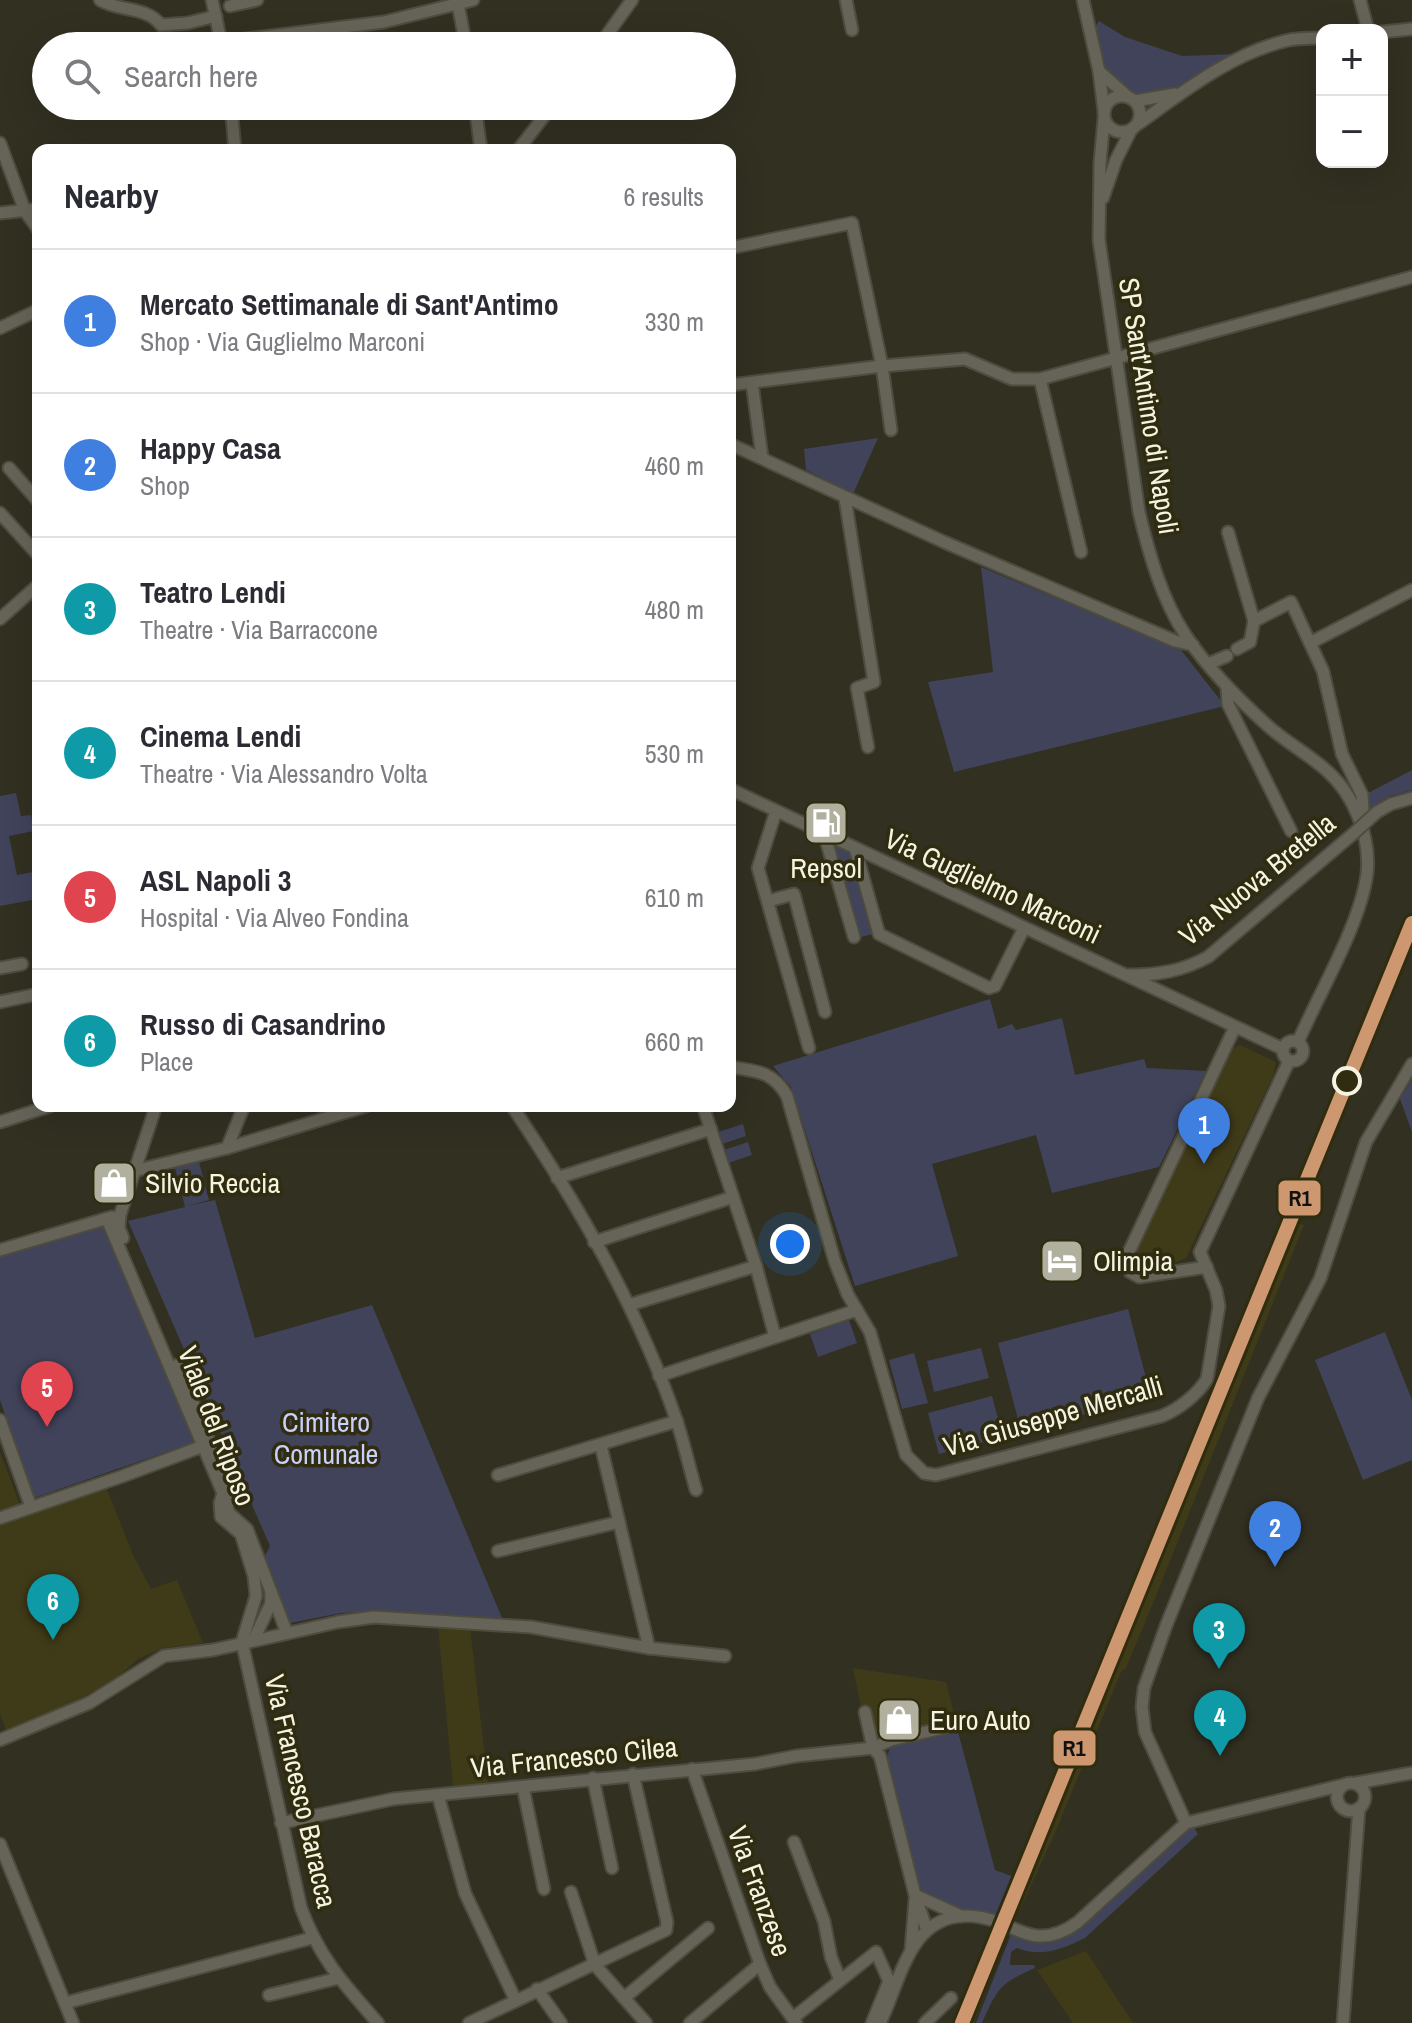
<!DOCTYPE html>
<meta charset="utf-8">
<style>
:root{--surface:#fff;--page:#f7f7f7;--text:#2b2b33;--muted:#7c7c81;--line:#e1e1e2;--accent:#ea580c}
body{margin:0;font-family:"Archivo Narrow",sans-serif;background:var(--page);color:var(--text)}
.controls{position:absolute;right:24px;top:24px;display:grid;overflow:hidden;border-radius:16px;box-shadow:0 8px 32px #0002}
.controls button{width:72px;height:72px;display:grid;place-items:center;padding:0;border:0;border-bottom:2px solid var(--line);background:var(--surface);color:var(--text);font:40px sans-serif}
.you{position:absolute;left:790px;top:1244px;width:28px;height:28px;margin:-20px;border:6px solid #fff;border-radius:50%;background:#1a73e8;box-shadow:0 0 0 12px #1a73e833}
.badge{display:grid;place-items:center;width:52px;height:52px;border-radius:50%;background:var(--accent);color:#fff;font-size:26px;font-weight:700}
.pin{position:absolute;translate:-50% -66px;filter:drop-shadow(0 2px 4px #0008)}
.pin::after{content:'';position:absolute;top:42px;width:28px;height:24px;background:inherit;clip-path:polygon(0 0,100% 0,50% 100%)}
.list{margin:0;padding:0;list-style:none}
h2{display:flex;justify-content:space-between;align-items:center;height:104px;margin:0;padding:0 32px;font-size:34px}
h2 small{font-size:26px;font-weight:400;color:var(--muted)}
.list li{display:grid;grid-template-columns:52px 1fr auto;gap:24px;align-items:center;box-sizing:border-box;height:144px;padding:0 32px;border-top:2px solid var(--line)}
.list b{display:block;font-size:30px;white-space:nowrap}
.list p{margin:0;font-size:26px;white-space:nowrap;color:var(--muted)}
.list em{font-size:26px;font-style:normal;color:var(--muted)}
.icon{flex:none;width:44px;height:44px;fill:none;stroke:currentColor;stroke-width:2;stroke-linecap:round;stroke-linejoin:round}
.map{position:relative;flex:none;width:1412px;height:2023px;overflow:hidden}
.search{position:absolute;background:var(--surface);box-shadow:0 8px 32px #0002;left:32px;top:32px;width:704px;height:88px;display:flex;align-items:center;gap:20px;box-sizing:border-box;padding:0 28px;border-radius:44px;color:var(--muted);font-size:30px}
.panel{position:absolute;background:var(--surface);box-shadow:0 8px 32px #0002;left:32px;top:144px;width:704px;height:968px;border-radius:16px}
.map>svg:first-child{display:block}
.built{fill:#3f3a18}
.green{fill:#40435a}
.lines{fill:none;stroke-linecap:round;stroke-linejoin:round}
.minor-casing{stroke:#4d4c3e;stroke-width:15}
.minor{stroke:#666458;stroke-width:11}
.minor-bridge-casing{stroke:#4d4c3e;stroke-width:15;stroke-linecap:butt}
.minor-bridge{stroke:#666458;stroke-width:11}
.rail-1-casing{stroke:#2f2c0f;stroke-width:20}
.rail-1{stroke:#cd976f;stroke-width:14}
.stop-dot{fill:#2f2c0f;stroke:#f5f3e2;stroke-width:4}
.labels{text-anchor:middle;stroke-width:7;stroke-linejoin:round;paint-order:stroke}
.street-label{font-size:28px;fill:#f5f3e2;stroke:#2f2c0f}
.poi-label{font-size:28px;fill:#f5f3e2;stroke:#2f2c0f;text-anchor:start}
.park-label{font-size:28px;fill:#c9d0fc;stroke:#2f2c0f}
.line-badge{stroke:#2f2c0f;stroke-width:3}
.pale-badge-label{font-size:22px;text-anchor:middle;font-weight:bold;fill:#111}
</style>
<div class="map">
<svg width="1412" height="2023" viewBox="0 0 1412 2023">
<rect width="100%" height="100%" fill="#323021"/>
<g class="built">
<polygon points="1240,1045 1276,1062 1273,1076 1186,1258 1170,1265 1146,1269 1137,1261 1136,1252 1227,1059 1232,1049"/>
<polygon points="1288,1218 1304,1225 1158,1591 1126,1668 1121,1672 1055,1833 1005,1942 974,2023 959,2023"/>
<polygon points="0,1452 20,1505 0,1512"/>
<polygon points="106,1487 133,1555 151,1589 177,1580 203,1643 163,1648 138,1659 110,1684 7,1733 0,1714 0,1525"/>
<polygon points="438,1626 470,1628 488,1783 453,1786"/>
<polygon points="853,1668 946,1682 956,1721 867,1739"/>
<polygon points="1086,1951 1133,2023 1073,2023 1037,1970"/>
</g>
<g class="green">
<polygon points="1099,21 1125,37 1182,56 1236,54 1179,88 1140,97 1131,93 1104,70 1094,29"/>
<polygon points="878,438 853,494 806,470 804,449"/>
<polygon points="981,567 1181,650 1225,706 954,772 928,682 993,672"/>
<polygon points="1412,770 1412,790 1390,796 1369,810 1368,793"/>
<polygon points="16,793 21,816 31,815 34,831 9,836 17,875 38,871 38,899 0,906 0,796"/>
<polygon points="828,838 854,852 877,933 857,938"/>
<polygon points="990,999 998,1029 1012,1024 1016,1030 1062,1018 1075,1075 1144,1059 1147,1068 1206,1071 1159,1167 1052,1193 1036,1135 932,1164 958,1256 855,1286 791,1087 773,1066"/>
<polygon points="1412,1079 1412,1132 1400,1099"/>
<polygon points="743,1124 746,1136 722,1144 718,1132"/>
<polygon points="748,1142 752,1155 728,1163 724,1150"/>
<polygon points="199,1162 209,1200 187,1206 215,1200 255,1338 372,1305 502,1618 376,1611 341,1613 290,1623 265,1556 270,1546 128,1221 185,1207 175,1168"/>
<polygon points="105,1224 195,1442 34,1498 0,1400 0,1255"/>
<polygon points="1128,1309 1151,1397 1021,1431 998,1343"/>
<polygon points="849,1320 857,1343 818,1357 810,1334"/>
<polygon points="1385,1332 1412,1400 1412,1460 1363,1480 1315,1360"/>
<polygon points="981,1348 989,1378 934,1392 927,1361"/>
<polygon points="914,1353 928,1403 902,1409 889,1360"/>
<polygon points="992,1396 1003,1437 939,1454 928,1413"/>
<path d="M 958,1732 L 995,1870 L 1017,1878 L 1000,1919 C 974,1908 939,1912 920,1888 L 887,1758 L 890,1747 Z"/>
<path d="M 1193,1826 L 1198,1834 L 1085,1938 C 1062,1949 1042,1958 1017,1948 L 1011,1952 L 1010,1965 L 1034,1965 L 1035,1968 C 999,1984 998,1988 982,2023 L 976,2023 L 1012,1932 L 1064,1936 L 1171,1838 Z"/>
</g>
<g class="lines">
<g class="minor-casing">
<g id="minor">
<path d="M 100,0 C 120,12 146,6 161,25 L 188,23 L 216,16"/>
<polyline points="212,0 222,46"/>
<polyline points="846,0 852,30"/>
<polyline points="1083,0 1099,71 1104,111"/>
<polyline points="1360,0 1368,30"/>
<polyline points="458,4 466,46"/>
<polyline points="230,6 257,0"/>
<polyline points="1382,32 1412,29"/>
<polyline points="221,42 384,22 473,0"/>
<polyline points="599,46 632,0"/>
<polyline points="1099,71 1127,96"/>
<circle cx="1122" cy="114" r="18"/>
<polyline points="1135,101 1175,94"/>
<polyline points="231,106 235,150"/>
<polyline points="475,106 481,150"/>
<path d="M 1104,119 L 1100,163 L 1099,240 L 1139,512 C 1149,554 1162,600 1186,636 C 1209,670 1238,699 1268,726 C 1286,742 1308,754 1326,770 C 1354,794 1371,837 1367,874 C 1360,925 1319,993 1298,1042"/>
<path d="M 1138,124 C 1183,92 1229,55 1285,41 C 1296,38 1310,38 1322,38"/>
<polyline points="0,143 25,211 38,229"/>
<polyline points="518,150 552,106"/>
<polyline points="1103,198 1116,160 1131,130"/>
<polyline points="0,213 38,209"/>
<polyline points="730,248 852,223 882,366 891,430"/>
<polyline points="0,328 38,310"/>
<polyline points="1040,379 1081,552"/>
<polyline points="752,383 762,457"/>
<polyline points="730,385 882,366 965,359 1012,379 1040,379 1412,277"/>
<polyline points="730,444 944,542 1175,641 1193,645"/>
<polyline points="9,468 38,501"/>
<polyline points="845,498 874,682 857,688 868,747"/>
<polyline points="0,513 38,555"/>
<polyline points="1228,532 1254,621"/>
<polyline points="0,619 38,585"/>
<polyline points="1310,643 1412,590"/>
<polyline points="1237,649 1250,642 1254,621 1291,602 1323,671 1342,754 1362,795 1364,823"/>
<polyline points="1208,664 1227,656"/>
<polyline points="1227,688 1228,704 1291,831"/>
<polyline points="730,789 1283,1049"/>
<polyline points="776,811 758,868 809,1048"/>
<polyline points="1377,812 1391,804 1412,798"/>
<polyline points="824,833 854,937"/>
<polyline points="855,848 879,934 989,988 995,986 1024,928"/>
<polyline points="768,901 794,894 825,1012"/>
<polyline points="0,968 22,964"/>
<path d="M 1129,975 C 1158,975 1182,971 1208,957 L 1354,833"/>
<polyline points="0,1002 38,994"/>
<circle cx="1293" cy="1051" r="10"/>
<path d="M 730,1067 C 756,1071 773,1071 787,1096 L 835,1262 L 848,1295 L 870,1332 L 906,1455 L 924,1473 L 936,1475 L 1162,1416 C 1179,1409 1197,1395 1207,1379 L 1219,1306 L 1216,1290 L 1200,1252 L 1289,1061"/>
<path d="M 512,1106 C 577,1203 638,1308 676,1419 C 684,1442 689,1467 696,1490"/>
<polyline points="703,1106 756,1266 774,1333"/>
<polyline points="0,1122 50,1106"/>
<polyline points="227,1148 244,1106"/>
<polyline points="134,1171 227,1148 366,1106"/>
<polyline points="557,1178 711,1129"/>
<path d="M 107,1219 L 223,1493 L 220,1503 L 221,1517 L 241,1534 L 254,1576 L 256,1596 L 242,1642 L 301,1908 C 320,1959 343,1983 378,2023"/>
<polyline points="123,1238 119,1228 120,1215 156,1106"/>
<polyline points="594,1242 733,1197"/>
<polyline points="0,1250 112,1217"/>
<polyline points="1207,1267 1139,1277 1130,1272 1127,1256 1235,1027"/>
<polyline points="629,1305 756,1266"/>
<polyline points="177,1365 231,1493 227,1507 229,1513 247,1529 287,1633"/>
<polyline points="659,1376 857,1310"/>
<polyline points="0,1420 31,1507"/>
<polyline points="601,1446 649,1648"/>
<polyline points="498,1475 677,1421"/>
<polyline points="0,1518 123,1476 206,1445"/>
<polyline points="498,1551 619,1522"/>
<polyline points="254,1639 271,1603 271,1592"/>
<polyline points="865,1712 873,1748 880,1756 915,1895 927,1930"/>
<polyline points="0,1740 89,1703 164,1656 213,1650 338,1622 374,1617 531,1627 649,1648 725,1656"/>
<polyline points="692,1769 760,1964 770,1987 796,2023"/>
<polyline points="593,1778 612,1868"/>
<polyline points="1356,1783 1412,1773"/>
<circle cx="1351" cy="1797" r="14"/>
<polyline points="523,1787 544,1889"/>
<polyline points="438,1795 465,1893 516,2001"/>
<polyline points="281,1823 393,1799 755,1764 796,1756 873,1748 891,1740 952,1726"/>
<polyline points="1186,1823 1145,1732 1142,1707 1144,1688 1166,1626 1258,1398 1320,1279 1366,1142 1412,1064"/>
<polyline points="794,1842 824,1921 831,1957 840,1980"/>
<polyline points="0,1844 73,2023"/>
<polyline points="571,1892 595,1965 646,2023"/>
<polyline points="915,1895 961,1916"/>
<polyline points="911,1950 915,1900"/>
<polyline points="537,1989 561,2023"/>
<polyline points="269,1995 339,1978"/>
<polyline points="624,1998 708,1928"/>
<polyline points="65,2003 312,1938"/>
<polyline points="793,2018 876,1952 889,1981 872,2023"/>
<polyline points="469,2023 666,1930 667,1922 633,1774"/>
<polyline points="690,2023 760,1964"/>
<path d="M 880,2023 C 893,1996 901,1962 919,1939 C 939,1914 968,1911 998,1922 C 1011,1927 1024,1935 1038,1936 C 1054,1937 1066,1931 1078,1922 L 1186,1823 L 1343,1785"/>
<polyline points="925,2023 951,1998"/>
<polyline points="1343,2023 1359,1808"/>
</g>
</g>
<use href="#minor" class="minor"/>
<g class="minor-bridge-casing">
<polyline id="minor-bridge" points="1354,833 1377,812"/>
</g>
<use href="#minor-bridge" class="minor-bridge"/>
<g class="rail-1-casing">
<polyline id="rail-1" points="962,2023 1412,923"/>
</g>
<use href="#rail-1" class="rail-1"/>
</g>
<defs>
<g id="fuel-square" transform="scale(2.3)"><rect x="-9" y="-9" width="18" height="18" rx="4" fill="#b1af9e" stroke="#2f2c0f"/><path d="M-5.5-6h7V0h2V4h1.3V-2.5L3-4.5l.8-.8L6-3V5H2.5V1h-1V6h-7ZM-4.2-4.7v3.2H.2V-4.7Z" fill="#fff"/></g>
<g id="shop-square" transform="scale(2.3)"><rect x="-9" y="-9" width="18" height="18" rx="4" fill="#b1af9e" stroke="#2f2c0f"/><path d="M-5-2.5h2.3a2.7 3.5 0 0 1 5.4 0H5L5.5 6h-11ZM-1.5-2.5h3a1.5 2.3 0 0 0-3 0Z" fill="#fff"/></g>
<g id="hotel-square" transform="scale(2.3)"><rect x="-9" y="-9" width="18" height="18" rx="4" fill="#b1af9e" stroke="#2f2c0f"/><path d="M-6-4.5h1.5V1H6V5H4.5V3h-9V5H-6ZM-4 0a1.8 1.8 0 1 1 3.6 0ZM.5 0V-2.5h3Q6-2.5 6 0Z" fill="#fff"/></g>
</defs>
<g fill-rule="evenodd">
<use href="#fuel-square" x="826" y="823"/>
<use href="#shop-square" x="114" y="1183"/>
<use href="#hotel-square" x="1062" y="1261"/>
<use href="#shop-square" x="899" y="1720"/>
</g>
<circle class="stop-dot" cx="1347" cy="1081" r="13"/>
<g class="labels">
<g class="street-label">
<text transform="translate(1149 406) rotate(81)" y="10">SP Sant'Antimo di Napoli</text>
<text transform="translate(1257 879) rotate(-39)" y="10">Via Nuova Bretella</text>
<text transform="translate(993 886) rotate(25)" y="10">Via Guglielmo Marconi</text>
<text transform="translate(1053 1416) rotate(-16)" y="10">Via Giuseppe Mercalli</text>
<text transform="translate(217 1426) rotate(69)" y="10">Viale del Riposo</text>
<text transform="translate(574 1757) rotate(-6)" y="10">Via Francesco Cilea</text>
<text transform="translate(301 1791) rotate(77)" y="10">Via Francesco Baracca</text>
<text transform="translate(760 1891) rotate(70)" y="10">Via Franzese</text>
</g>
<g class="poi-label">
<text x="826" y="878" text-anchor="middle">Repsol</text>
<text x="145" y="1193">Silvio Reccia</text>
<text x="1093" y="1271">Olimpia</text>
<text x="930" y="1730">Euro Auto</text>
</g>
<g class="park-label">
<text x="326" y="1432">Cimitero<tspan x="326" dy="32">Comunale</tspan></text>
</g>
</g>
<g class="line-badge">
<rect x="1277" y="1179" width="45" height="38" rx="8" fill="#cd976f"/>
<rect x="1052" y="1729" width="45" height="38" rx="8" fill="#cd976f"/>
</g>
<g class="pale-badge-label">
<text x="1300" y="1206">R1</text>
<text x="1074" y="1756">R1</text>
</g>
</svg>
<div class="controls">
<button>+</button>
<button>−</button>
</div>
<div class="you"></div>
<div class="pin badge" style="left:1204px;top:1164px;background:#3f7fe0">1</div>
<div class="pin badge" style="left:1275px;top:1567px;background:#3f7fe0">2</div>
<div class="pin badge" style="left:1219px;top:1669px;background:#0f9aa8">3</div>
<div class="pin badge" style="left:1220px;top:1756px;background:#0f9aa8">4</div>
<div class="pin badge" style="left:47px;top:1427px;background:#e0444e">5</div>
<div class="pin badge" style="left:53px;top:1640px;background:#0f9aa8">6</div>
<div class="search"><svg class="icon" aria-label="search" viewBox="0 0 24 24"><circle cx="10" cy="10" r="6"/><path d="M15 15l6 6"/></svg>Search here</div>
<section class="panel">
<h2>Nearby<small>6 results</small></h2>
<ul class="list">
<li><span class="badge" style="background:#3f7fe0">1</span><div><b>Mercato Settimanale di Sant'Antimo</b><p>Shop · Via Guglielmo Marconi</p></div><em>330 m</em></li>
<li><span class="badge" style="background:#3f7fe0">2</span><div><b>Happy Casa</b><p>Shop</p></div><em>460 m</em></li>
<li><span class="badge" style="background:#0f9aa8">3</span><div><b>Teatro Lendi</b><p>Theatre · Via Barraccone</p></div><em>480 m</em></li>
<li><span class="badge" style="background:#0f9aa8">4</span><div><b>Cinema Lendi</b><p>Theatre · Via Alessandro Volta</p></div><em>530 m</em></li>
<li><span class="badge" style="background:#e0444e">5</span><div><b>ASL Napoli 3</b><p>Hospital · Via Alveo Fondina</p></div><em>610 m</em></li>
<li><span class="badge" style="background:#0f9aa8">6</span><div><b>Russo di Casandrino</b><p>Place</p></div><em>660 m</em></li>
</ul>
</section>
</div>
